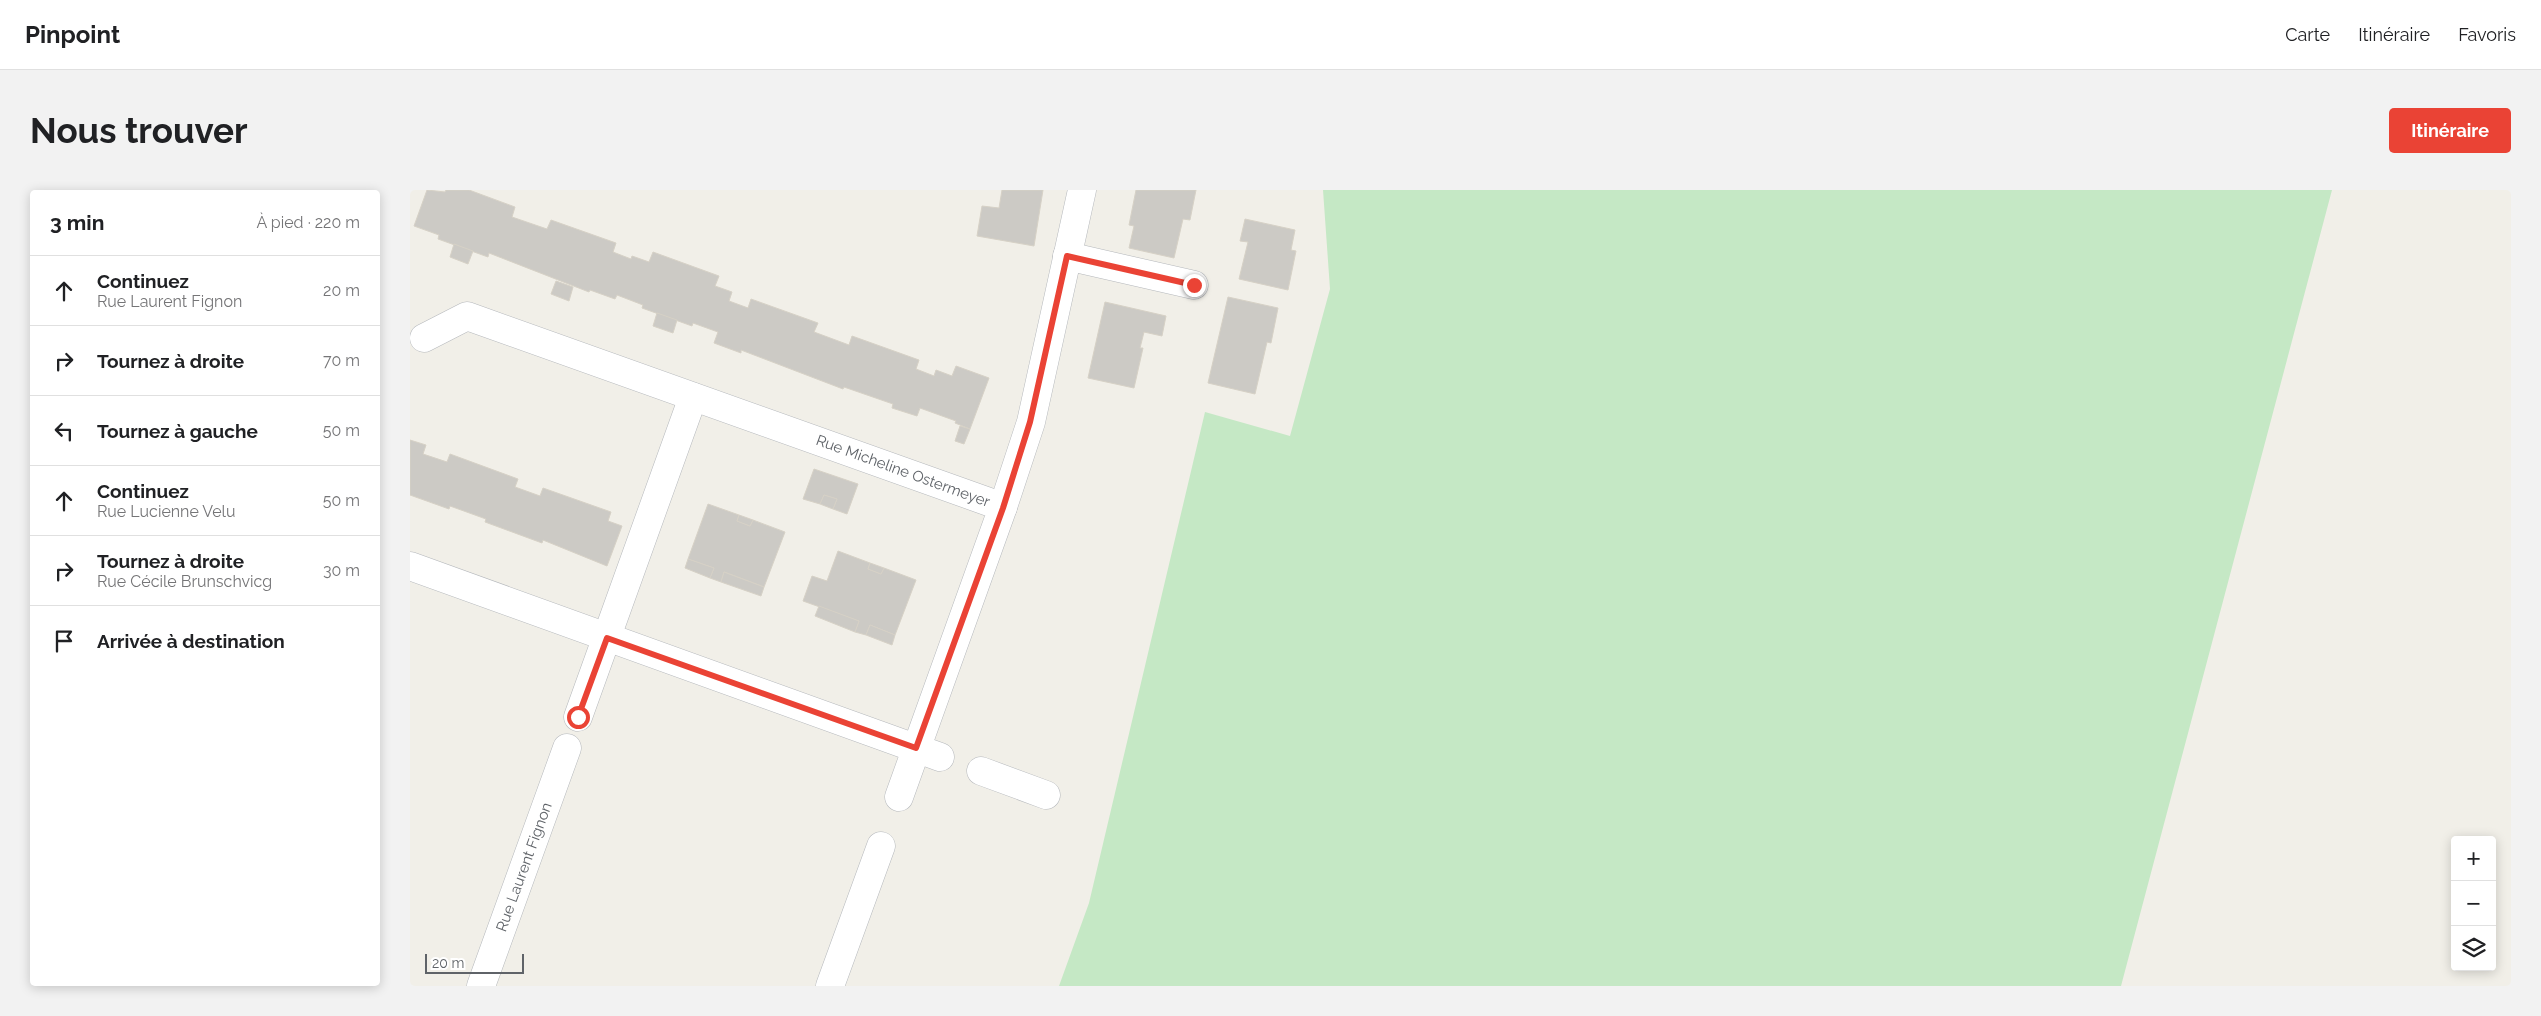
<!DOCTYPE html>
<html lang="fr">
<meta charset="utf-8">
<style>
:root{--surface:#fff;--page:#f2f2f2;--text:#202124;--muted:#757577;--line:#e0e0e0;--accent:#ea4335}
body{margin:0;font-family:Raleway,sans-serif;background:var(--page);color:var(--text)}
.controls{position:absolute;right:15px;bottom:15px;display:grid;overflow:hidden;border-radius:5px;box-shadow:0 2px 12px #0003}
.controls button{width:45px;height:45px;display:grid;place-items:center;padding:0;border:0;border-bottom:1px solid var(--line);background:var(--surface);color:var(--text);font:25px sans-serif}
.scale{position:absolute;left:15px;bottom:12px;width:99px;box-sizing:border-box;padding-left:5px;border:2px solid #5f6368;border-top:0;font-size:14px;line-height:18px;white-space:nowrap;color:#5f6368;-webkit-text-stroke:4px #fff;paint-order:stroke}
.stop{position:absolute;width:15px;height:15px;margin:-11px;border:4px solid #ea4335;border-radius:50%;background:#fff}
.stop.end{background:#ea4335;border-color:#fff;box-shadow:0 1px 5px #0008}
.list{margin:0;padding:0;list-style:none}
h2{display:flex;justify-content:space-between;align-items:center;height:65px;margin:0;padding:0 20px;font-size:21px}
h2 small{font-size:16px;font-weight:400;color:var(--muted)}
.list li{display:grid;grid-template-columns:32px 1fr auto;gap:15px;align-items:center;box-sizing:border-box;height:70px;padding:0 20px;border-top:1px solid var(--line)}
.list b{display:block;font-size:19px;white-space:nowrap}
.list p{margin:0;font-size:16px;white-space:nowrap;color:var(--muted)}
.list em{font-size:16px;font-style:normal;color:var(--muted)}
.icon{flex:none;width:28px;height:28px;fill:none;stroke:currentColor;stroke-width:2;stroke-linecap:round;stroke-linejoin:round}
.map{position:relative;flex:none;width:2101px;height:796px;overflow:hidden;border-radius:5px}
header{display:flex;align-items:center;gap:30px;box-sizing:border-box;height:70px;padding:0 25px;background:var(--surface);border-bottom:1px solid var(--line)}
header strong{font-size:24px}
nav{display:flex;gap:28px;margin-inline-start:auto;font-size:18px}
.intro{display:flex;align-items:center;justify-content:space-between;box-sizing:border-box;height:120px;padding:0 30px}
h1{margin:0;font-size:35px}
.button{padding:12px 22px;border-radius:5px;background:var(--accent);color:#fff;font-size:18px;font-weight:700}
main{display:flex;gap:30px;padding:0 30px}
aside{flex:1;background:var(--surface);border-radius:5px;box-shadow:0 2px 12px #0003}
.map>svg:first-child{display:block}
.grass{fill:#c5e8c5}
.building{fill:#cccac5;stroke:#d6d1c6}
.lines{fill:none;stroke-linecap:round;stroke-linejoin:round}
.minor-casing{stroke:#b5b8bc;stroke-width:29}
.minor{stroke:#fff;stroke-width:28}
.route{stroke:#ea4335;stroke-width:6}
.labels{text-anchor:middle;stroke-width:5;stroke-linejoin:round;paint-order:stroke}
.street-label{font-size:15px;fill:#5f6368;stroke:#fff}
</style>
<header>
<strong>Pinpoint</strong>
<nav><a>Carte</a><a>Itinéraire</a><a>Favoris</a></nav>
</header>
<div class="intro"><h1>Nous trouver</h1><a class="button">Itinéraire</a></div>
<main>
<aside>
<h2>3 min<small>À pied · 220 m</small></h2>
<ul class="list">
<li><svg class="icon" aria-label="ahead" viewBox="0 0 24 24"><path d="M12 20V5M6 11l6-6 6 6"/></svg><div><b>Continuez</b><p>Rue Laurent Fignon</p></div><em>20 m</em></li>
<li><svg class="icon" aria-label="right" viewBox="0 0 24 24"><path d="M7 20v-9h11M14 6l5 5-5 5"/></svg><div><b>Tournez à droite</b></div><em>70 m</em></li>
<li><svg class="icon" aria-label="left" viewBox="0 0 24 24"><path d="M17 20v-9H6M10 6l-5 5 5 5"/></svg><div><b>Tournez à gauche</b></div><em>50 m</em></li>
<li><svg class="icon" aria-label="ahead" viewBox="0 0 24 24"><path d="M12 20V5M6 11l6-6 6 6"/></svg><div><b>Continuez</b><p>Rue Lucienne Velu</p></div><em>50 m</em></li>
<li><svg class="icon" aria-label="right" viewBox="0 0 24 24"><path d="M7 20v-9h11M14 6l5 5-5 5"/></svg><div><b>Tournez à droite</b><p>Rue Cécile Brunschvicg</p></div><em>30 m</em></li>
<li><svg class="icon" aria-label="arrive" viewBox="0 0 24 24"><path d="M6 21V4h12l-3 4 3 4H6"/></svg><div><b>Arrivée à destination</b></div></li>
</ul>
</aside>
<div class="map">
<svg width="2101" height="796" viewBox="0 0 2101 796">
<rect width="100%" height="100%" fill="#f1efe8"/>
<polygon class="grass" points="913,0 1922,0 1711,796 649,796 679,713 795,222 880,246 920,99"/>
<g class="building">
<polygon points="17,0 35,2 36,0 59,0 105,17 102,27 137,39 141,30 206,53 203,62 221,69 222,66 239,72 243,62 309,86 305,96 322,102 319,111 338,118 341,109 408,133 404,142 439,155 442,146 509,170 506,179 524,186 526,180 542,186 546,176 579,188 560,239 545,233 546,231 510,218 507,226 482,218 483,214 434,197 433,199 331,160 331,163 304,153 308,142 283,133 282,136 232,118 233,115 207,105 205,109 180,100 179,102 79,63 78,67 28,49 29,45 4,36"/>
<polygon points="592,0 633,0 624,56 567,46 572,16 589,18"/>
<polygon points="726,0 786,0 780,30 773,29 764,68 719,58 724,36 719,35"/>
<polygon points="835,29 885,40 881,60 886,61 878,100 829,89 838,52 830,51"/>
<polygon points="44,54 63,61 58,74 40,67"/>
<polygon points="146,91 163,97 159,111 141,104"/>
<polygon points="818,107 868,118 861,153 857,152 845,204 798,193"/>
<polygon points="695,112 756,126 752,146 734,142 730,158 733,158 724,198 678,188"/>
<polygon points="247,123 267,130 263,143 243,136"/>
<polygon points="550,236 560,239 554,254 545,251"/>
<polygon points="0,250 16,255 13,264 37,272 40,264 108,289 105,297 130,306 133,298 201,322 198,331 212,336 197,376 133,350 132,353 75,332 76,329 40,316 39,319 0,305"/>
<polygon points="404,279 448,294 437,324 423,319 427,309 414,305 410,314 393,309"/>
<polygon points="414,305 427,309 423,319 410,314"/>
<polygon points="298,314 329,325 327,331 340,336 343,330 375,342 354,397 314,382 311,392 300,388 304,378 278,369"/>
<polygon points="329,325 343,330 340,336 327,331"/>
<polygon points="428,361 460,373 458,379 471,384 474,378 506,390 485,445 460,435 456,445 445,442 449,431 393,411 402,386 417,391"/>
<polygon points="278,369 304,378 300,388 275,378"/>
<polygon points="460,373 474,378 471,384 458,379"/>
<polygon points="314,382 354,397 351,406 311,392"/>
<polygon points="409,416 449,431 445,442 405,426"/>
<polygon points="460,435 485,445 482,455 456,445"/>
</g>
<g class="lines">
<g class="minor-casing">
<g id="minor">
<polyline points="657,66 784,95"/>
<polyline points="14,148 57,126 593,317 489,607"/>
<polyline points="593,317 621,232 672,0"/>
<polyline points="0,376 530,567"/>
<polyline points="168,527 283,207"/>
<polyline points="571,581 636,605"/>
<polyline points="71,796 157,558"/>
<polyline points="420,796 471,656"/>
</g>
</g>
<use href="#minor" class="minor"/>
</g>
<g class="lines">
<polyline class="route" points="168,527 197,448 506,558 593,318 620,232 657,66 784,95"/>
</g>
<g class="labels">
<g class="street-label">
<text transform="translate(493 281) rotate(20)" y="5">Rue Micheline Ostermeyer</text>
<text transform="translate(114 677) rotate(-70)" y="5">Rue Laurent Fignon</text>
</g>
</g>
</svg>
<div class="controls">
<button>+</button>
<button>−</button>
<button><svg class="icon" aria-label="layers" viewBox="0 0 24 24"><path d="M12 4l9 5-9 5-9-5zM3 14l9 5 9-5"/></svg></button>
</div>
<div class="scale">20 m</div>
<div class="stop" style="left:168px;top:527px"></div>
<div class="stop end" style="left:784px;top:95px"></div>
</div>
</main>
